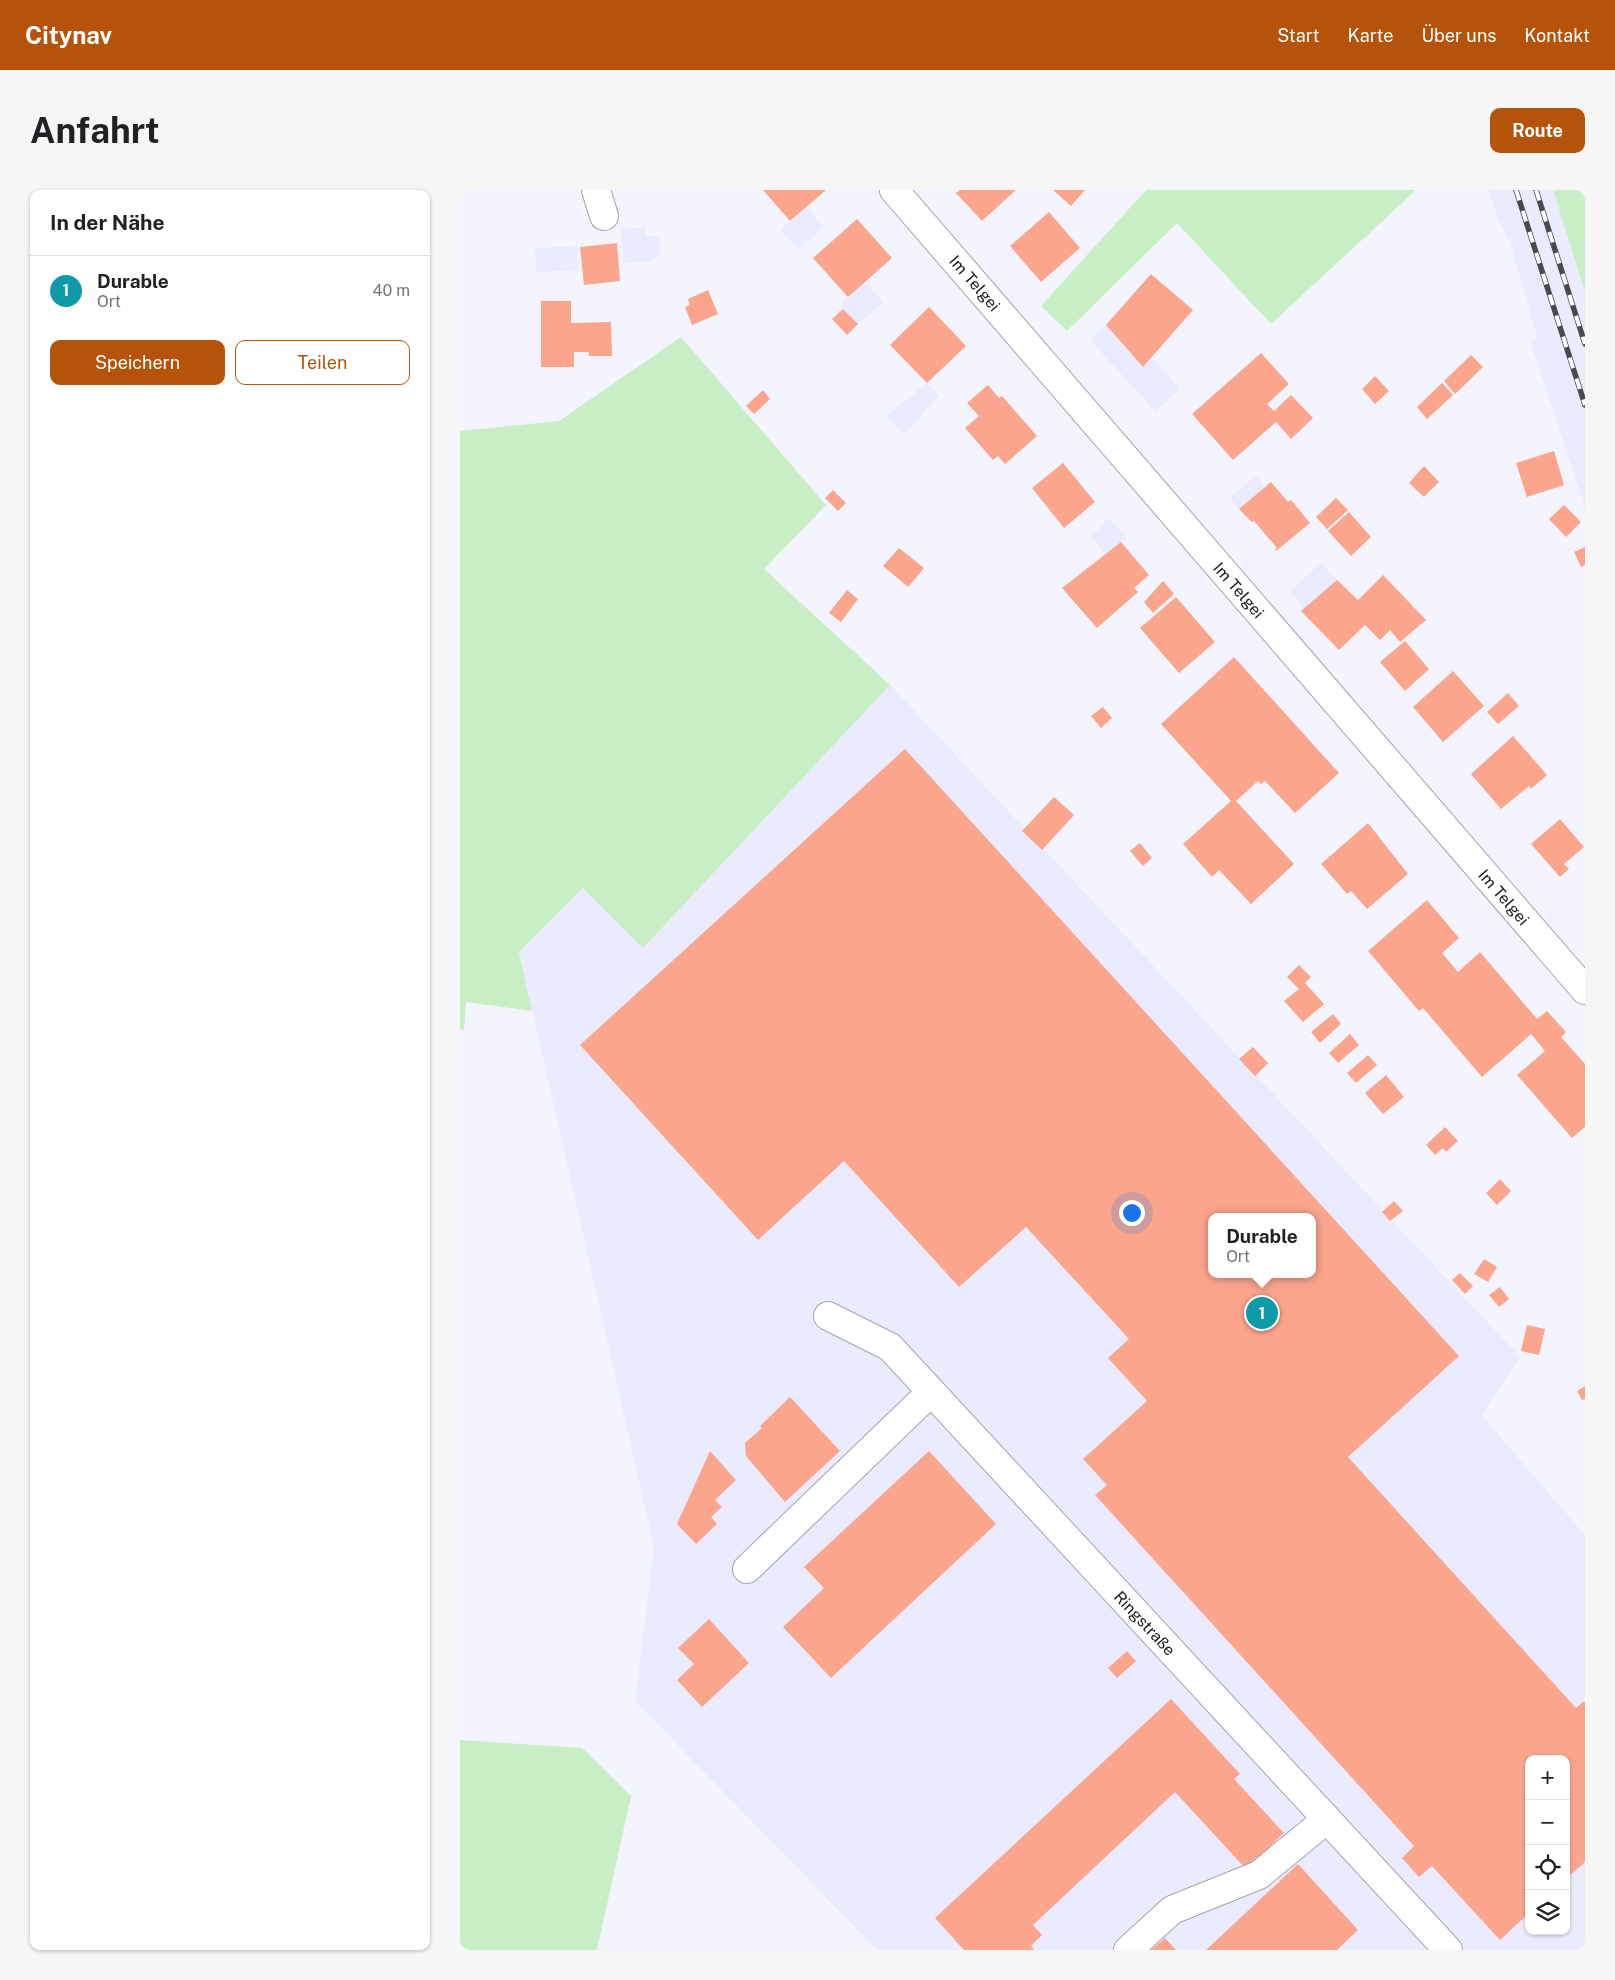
<!DOCTYPE html>
<html lang="de">
<meta charset="utf-8">
<style>
:root{--surface:#fff;--page:#f6f6f6;--text:#202124;--muted:#757577;--line:#e0e0e0;--accent:#b45309}
body{margin:0;font-family:"Public Sans",sans-serif;background:var(--page);color:var(--text)}
.controls{position:absolute;right:15px;bottom:15px;display:grid;overflow:hidden;border-radius:10px;box-shadow:0 1px 4px #0004}
.controls button{width:45px;height:45px;display:grid;place-items:center;padding:0;border:0;border-bottom:1px solid var(--line);background:var(--surface);color:var(--text);font:25px sans-serif}
.you{position:absolute;left:671px;top:1022px;width:18px;height:18px;margin:-12px;border:4px solid #fff;border-radius:50%;background:#1a73e8;box-shadow:0 0 0 8px #1a73e833}
.badge{display:grid;place-items:center;width:32px;height:32px;border-radius:50%;background:var(--accent);color:#fff;font-size:16px;font-weight:700}
.pin{position:absolute;translate:-50% -50%;border:2px solid #fff;box-shadow:0 1px 5px #0006}
.popup{position:absolute;left:748px;top:1023px;width:108px;height:65px;box-sizing:border-box;display:grid;place-content:center;border-radius:10px;background:var(--surface);filter:drop-shadow(0 1px 4px #0005);font-size:16px;white-space:nowrap;color:var(--muted)}
.popup b{font-size:19px;color:var(--text)}
.popup::after{content:'';position:absolute;left:50%;top:100%;margin-left:-10px;border:10px solid transparent;border-top-color:var(--surface)}
.list{margin:0;padding:0;list-style:none}
h2{display:flex;justify-content:space-between;align-items:center;height:65px;margin:0;padding:0 20px;font-size:21px}
h2 small{font-size:16px;font-weight:400;color:var(--muted)}
.list li{display:grid;grid-template-columns:32px 1fr auto;gap:15px;align-items:center;box-sizing:border-box;height:70px;padding:0 20px;border-top:1px solid var(--line)}
.list b{display:block;font-size:19px;white-space:nowrap}
.list p{margin:0;font-size:16px;white-space:nowrap;color:var(--muted)}
.list em{font-size:16px;font-style:normal;color:var(--muted)}
.actions{display:flex;gap:10px;padding:15px 20px}
.actions a{flex:1;padding:11px 0;border:1px solid var(--accent);border-radius:10px;text-align:center;font-size:18px;color:var(--accent)}
.actions .main{background:var(--accent);color:#fff}
.icon{flex:none;width:28px;height:28px;fill:none;stroke:currentColor;stroke-width:2;stroke-linecap:round;stroke-linejoin:round}
.map{position:relative;flex:none;width:1125px;height:1760px;overflow:hidden;border-radius:10px}
header{display:flex;align-items:center;gap:30px;box-sizing:border-box;height:70px;padding:0 25px;background:var(--accent);color:#fff}
header strong{font-size:24px}
nav{display:flex;gap:28px;margin-inline-start:auto;font-size:18px}
.intro{display:flex;align-items:center;justify-content:space-between;box-sizing:border-box;height:120px;padding:0 30px}
h1{margin:0;font-size:35px}
.button{padding:12px 22px;border-radius:10px;background:var(--accent);color:#fff;font-size:18px;font-weight:700}
main{display:flex;gap:30px;padding:0 30px}
aside{flex:1;background:var(--surface);border-radius:10px;box-shadow:0 1px 4px #0004}
.map>svg:first-child{display:block}
.built{fill:#ebebff;fill-rule:evenodd}
.green{fill:#c8eec5}
.building{fill:#fca58d;fill-rule:evenodd}
.lines{fill:none;stroke-linecap:round;stroke-linejoin:round}
.minor-casing{stroke:#a4a4af;stroke-width:30}
.minor{stroke:#fff;stroke-width:28}
.rail-casing{stroke:#49494f;stroke-width:5.5}
.rail{stroke:#fff;stroke-width:4;stroke-dasharray:11;stroke-linecap:butt}
.labels{text-anchor:middle;stroke-width:5;stroke-linejoin:round;paint-order:stroke}
.street-label{font-size:16px;fill:#19191e;stroke:#fff}
</style>
<header>
<strong>Citynav</strong>
<nav><a>Start</a><a>Karte</a><a>Über uns</a><a>Kontakt</a></nav>
</header>
<div class="intro"><h1>Anfahrt</h1><a class="button">Route</a></div>
<main>
<aside>
<h2>In der Nähe<small></small></h2>
<ul class="list">
<li><span class="badge" style="background:#0f9aa8">1</span><div><b>Durable</b><p>Ort</p></div><em>40 m</em></li>
</ul>
<div class="actions"><a class="main">Speichern</a><a>Teilen</a></div>
</aside>
<div class="map">
<svg width="1125" height="1760" viewBox="0 0 1125 1760">
<rect width="100%" height="100%" fill="#f4f4fe"/>
<g class="built">
<polygon points="1029,0 1093,0 1125,102 1125,319 1071,153 1077,146 1050,53 1038,28"/>
<polygon points="347,17 363,37 339,59 320,40"/>
<polygon points="185,37 186,46 199,46 200,64 192,71 163,73 161,39"/>
<polygon points="117,56 118,80 76,82 75,58"/>
<polygon points="405,92 424,112 398,134 380,115"/>
<polygon points="646,135 683,176 693,169 720,199 695,221 630,150"/>
<polygon points="467,193 479,205 445,244 426,226"/>
<polygon points="796,285 805,296 779,319 770,308"/>
<polygon points="649,328 667,347 646,364 631,347"/>
<polygon points="861,373 877,390 845,419 830,401"/>
<path d="M 430,495 L 1060,1167 L 1022,1226 L 1125,1345 L 1125,1760 L 417,1760 L 175,1511 L 194,1357 L 59,762 L 123,698 L 183,758 ZM 752,1027 L 852,1027 L 852,1084 L 752,1084 ZM 1069,1569 L 1106,1569 L 1106,1741 L 1069,1741 Z"/>
</g>
<g class="green">
<polygon points="686,0 956,0 811,134 717,33 607,141 581,116"/>
<polygon points="1093,0 1125,0 1125,102"/>
<polygon points="221,147 366,315 304,379 430,495 183,758 123,698 59,762 72,821 6,812 4,840 0,839 0,241 99,231"/>
<polygon points="0,1550 122,1558 171,1606 137,1760 0,1760"/>
</g>
<g class="building">
<polygon points="303,0 366,0 330,31"/>
<polygon points="500,0 556,0 522,31 496,3"/>
<polygon points="593,0 625,0 611,16"/>
<polygon points="589,22 620,58 581,92 550,56"/>
<polygon points="397,29 432,68 388,107 353,68"/>
<polygon points="157,53 160,91 124,95 120,57"/>
<polygon points="691,84 733,120 683,177 646,135"/>
<polygon points="248,100 258,124 232,135 225,117 230,115 228,109"/>
<polygon points="81,111 111,111 111,133 151,132 152,166 129,166 129,162 114,162 114,177 81,177"/>
<polygon points="469,117 506,156 467,193 430,155"/>
<polygon points="383,119 398,134 387,145 372,129"/>
<polygon points="801,163 829,194 807,214 814,221 831,205 853,228 831,249 816,232 773,270 732,224"/>
<polygon points="1011,165 1023,177 995,204 984,191"/>
<polygon points="915,186 929,201 915,214 902,199"/>
<polygon points="982,193 993,205 967,229 957,217"/>
<polygon points="528,195 539,208 542,206 577,246 545,274 538,266 533,270 505,238 519,226 507,213"/>
<polygon points="303,200 310,209 294,224 286,216"/>
<polygon points="1094,261 1104,295 1067,307 1056,273"/>
<polygon points="603,273 635,312 604,338 572,298"/>
<polygon points="964,276 979,292 964,307 949,293"/>
<polygon points="811,292 828,312 831,310 850,333 816,361 815,359 817,358 794,331 792,332 779,319"/>
<polygon points="373,300 386,313 378,321 365,308"/>
<polygon points="876,308 888,320 867,339 856,327"/>
<polygon points="1104,315 1121,332 1106,347 1089,329"/>
<polygon points="889,322 911,347 891,366 868,341"/>
<polygon points="661,352 689,385 674,398 678,402 637,438 602,398"/>
<polygon points="1125,357 1125,375 1121,377 1114,362"/>
<polygon points="439,358 464,378 448,397 423,376"/>
<polygon points="923,385 966,430 940,452 930,440 920,450 905,435 879,460 841,421 877,390 898,410"/>
<polygon points="703,391 714,404 693,423 684,412"/>
<polygon points="387,400 398,409 381,432 369,423"/>
<polygon points="716,407 755,452 719,483 680,438"/>
<polygon points="945,451 969,479 945,501 920,472"/>
<polygon points="774,467 879,583 835,623 805,591 801,594 798,591 776,611 834,674 791,714 759,680 752,687 723,654 771,611 701,534"/>
<polygon points="993,481 1024,516 983,552 953,517"/>
<polygon points="1048,503 1059,516 1038,534 1027,522"/>
<polygon points="643,517 652,528 641,538 631,526"/>
<polygon points="1053,546 1087,585 1071,599 1069,596 1041,619 1011,584"/>
<path d="M 445,559 L 999,1166 L 888,1267 L 1116,1518 L 1124,1511 L 1125,1513 L 1125,1672 L 1106,1689 L 1106,1569 L 1069,1569 L 1069,1723 L 1040,1750 L 972,1676 L 959,1687 L 942,1668 L 954,1656 L 635,1305 L 647,1295 L 623,1269 L 687,1211 L 648,1168 L 669,1149 L 566,1037 L 499,1097 L 384,971 L 298,1050 L 120,855 ZM 752,1027 L 852,1027 L 852,1084 L 752,1084 Z"/>
<polygon points="594,607 614,625 582,660 562,641"/>
<polygon points="1100,629 1124,657 1104,674 1109,679 1100,687 1071,654"/>
<polygon points="908,633 948,684 907,719 891,701 887,704 861,674"/>
<polygon points="680,653 692,668 683,676 670,661"/>
<polygon points="967,710 999,748 982,763 998,782 1020,762 1077,829 1087,821 1106,842 1101,847 1125,874 1125,937 1112,948 1057,885 1085,861 1071,844 1022,887 963,818 959,821 908,761"/>
<polygon points="839,775 851,787 845,793 864,814 843,832 824,811 839,799 827,787"/>
<polygon points="873,824 881,834 860,853 851,842"/>
<polygon points="890,844 899,855 878,873 869,863"/>
<polygon points="793,857 808,873 795,886 779,869"/>
<polygon points="908,865 917,875 896,893 887,883"/>
<polygon points="926,885 944,907 923,924 905,903"/>
<polygon points="985,937 998,951 986,962 983,958 975,965 966,955"/>
<polygon points="1040,989 1051,1001 1037,1015 1026,1003"/>
<polygon points="934,1011 943,1021 930,1031 922,1022"/>
<polygon points="1024,1069 1037,1077 1028,1092 1014,1084"/>
<polygon points="1000,1083 1013,1096 1005,1104 992,1090"/>
<polygon points="1040,1097 1049,1109 1039,1117 1029,1105"/>
<polygon points="1067,1135 1085,1139 1079,1165 1061,1161"/>
<polygon points="1125,1196 1125,1209 1122,1210 1117,1201"/>
<polygon points="330,1207 380,1261 325,1312 286,1266 285,1253 302,1238 300,1236"/>
<polygon points="250,1261 276,1290 255,1310 262,1317 251,1327 257,1334 236,1354 217,1334"/>
<polygon points="469,1261 536,1334 371,1488 323,1437 364,1398 344,1377"/>
<polygon points="249,1429 289,1473 242,1517 217,1490 234,1474 218,1458"/>
<polygon points="667,1461 676,1471 657,1488 648,1478"/>
<polygon points="711,1509 780,1584 774,1589 824,1643 786,1679 715,1602 573,1735 582,1745 571,1756 574,1760 504,1760 475,1728"/>
<polygon points="838,1674 898,1740 877,1760 746,1760"/>
<polygon points="705,1748 716,1760 691,1760"/>
</g>
<g class="lines">
<g class="minor-casing">
<g id="minor">
<polyline points="136,0 144,26"/>
<polyline points="434,0 1125,800"/>
<polyline points="368,1126 430,1157 988,1760"/>
<polyline points="287,1379 471,1202"/>
<polyline points="668,1760 712,1720 799,1685 867,1629"/>
</g>
</g>
<use href="#minor" class="minor"/>
<g class="rail-casing">
<g id="rail">
<polyline points="1056,0 1125,215"/>
<polyline points="1076,0 1125,154"/>
</g>
</g>
<use href="#rail" class="rail"/>
</g>
<g class="labels">
<g class="street-label">
<text transform="translate(515 93) rotate(49)" y="6">Im Telgei</text>
<text transform="translate(779 400) rotate(49)" y="6">Im Telgei</text>
<text transform="translate(1044 707) rotate(49)" y="6">Im Telgei</text>
<text transform="translate(685 1433) rotate(47)" y="6">Ringstraße</text>
</g>
</g>
</svg>
<div class="controls">
<button>+</button>
<button>−</button>
<button><svg class="icon" aria-label="locate" viewBox="0 0 24 24"><circle cx="12" cy="12" r="6"/><path d="M12 2v4M12 18v4M2 12h4M18 12h4"/></svg></button>
<button><svg class="icon" aria-label="layers" viewBox="0 0 24 24"><path d="M12 4l9 5-9 5-9-5zM3 14l9 5 9-5"/></svg></button>
</div>
<div class="you"></div>
<div class="pin badge" style="left:802px;top:1123px;background:#0f9aa8">1</div>
<div class="popup"><b>Durable</b>Ort</div>
</div>
</main>
